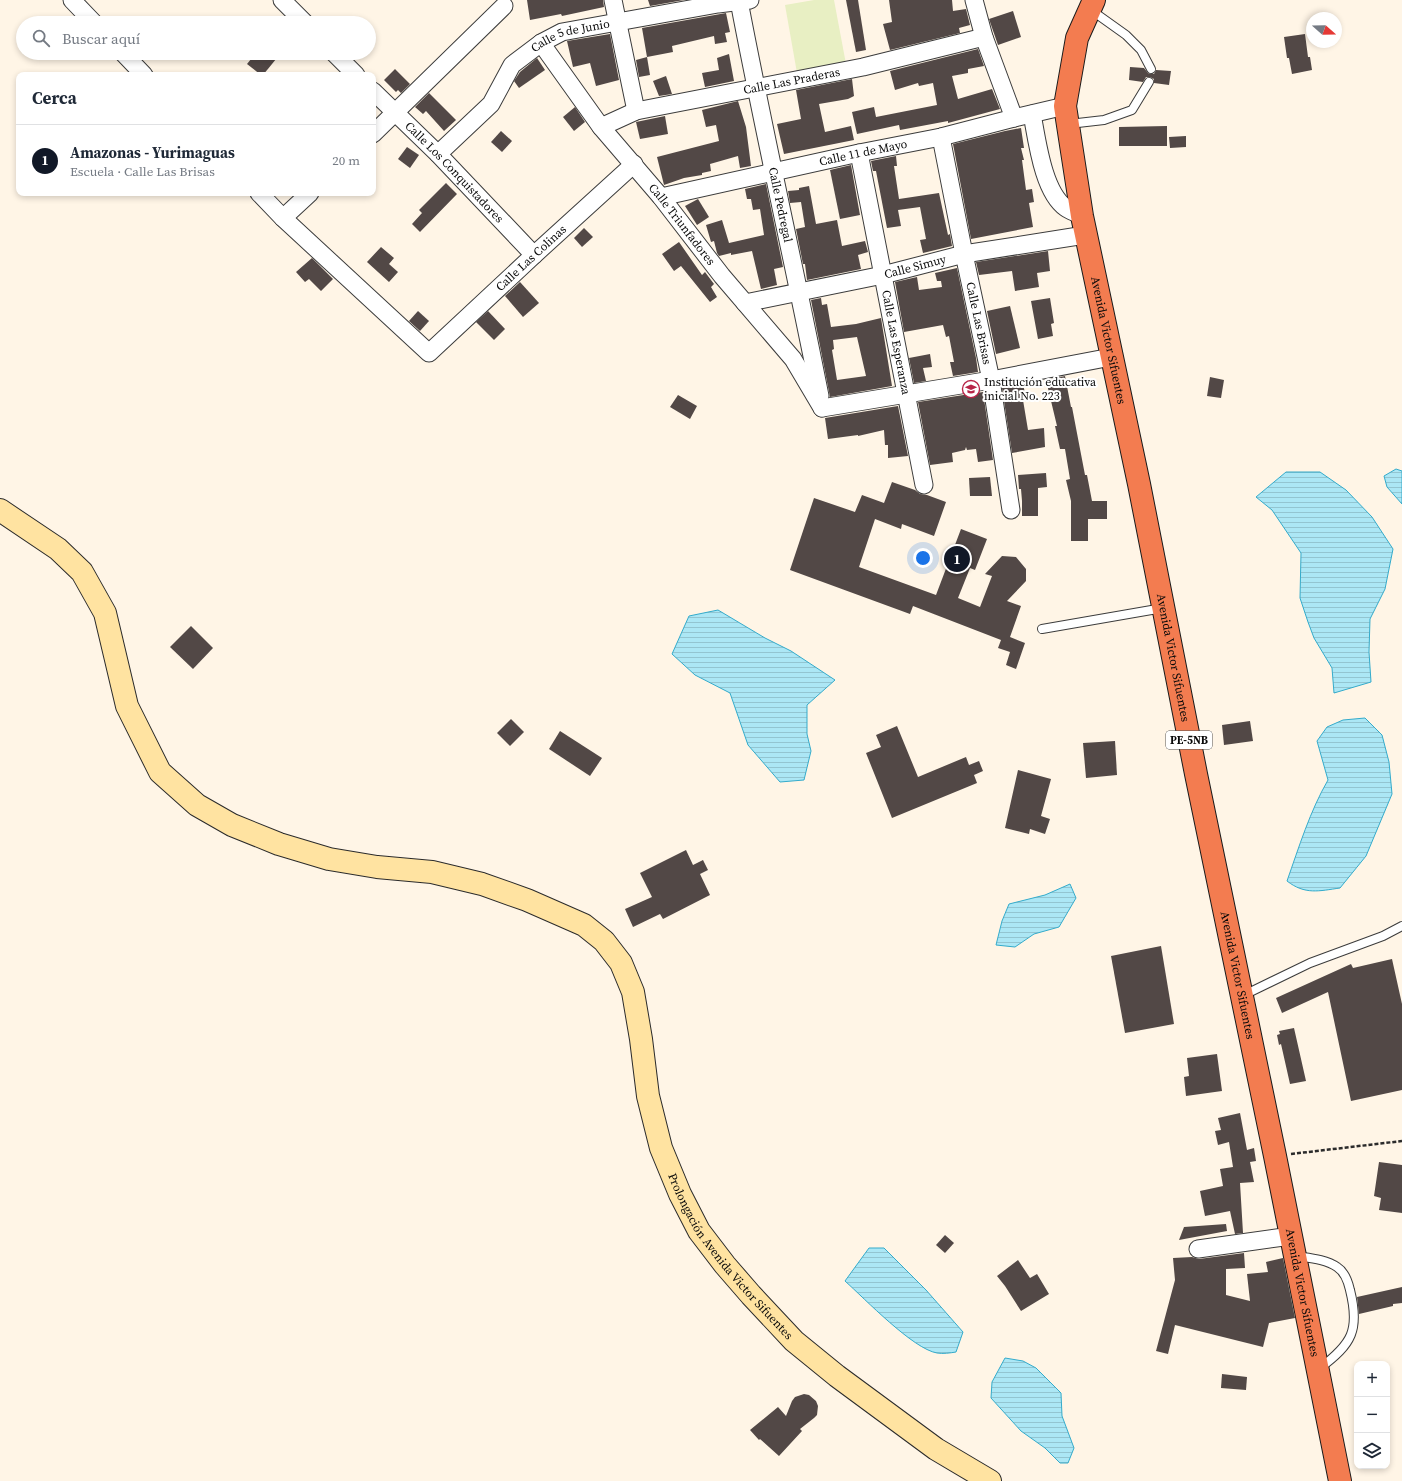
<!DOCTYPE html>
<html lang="es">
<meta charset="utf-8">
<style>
:root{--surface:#fff;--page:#f6f6f7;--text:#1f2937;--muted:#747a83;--line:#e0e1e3;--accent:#111827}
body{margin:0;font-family:"Source Serif 4",serif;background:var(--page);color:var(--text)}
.controls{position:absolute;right:12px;bottom:12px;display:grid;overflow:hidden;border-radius:8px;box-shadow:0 2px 6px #0003}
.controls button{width:36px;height:36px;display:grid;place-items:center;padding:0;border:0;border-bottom:1px solid var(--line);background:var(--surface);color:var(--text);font:20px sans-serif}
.compass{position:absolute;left:1306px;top:12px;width:36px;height:36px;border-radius:50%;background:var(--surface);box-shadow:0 2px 6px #0003;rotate:110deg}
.you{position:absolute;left:923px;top:558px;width:14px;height:14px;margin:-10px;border:3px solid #fff;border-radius:50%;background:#1a73e8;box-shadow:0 0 0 6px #1a73e833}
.badge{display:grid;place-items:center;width:26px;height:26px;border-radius:50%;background:var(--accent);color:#fff;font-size:13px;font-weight:700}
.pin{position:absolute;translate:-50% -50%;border:2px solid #fff;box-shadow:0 1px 4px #0006}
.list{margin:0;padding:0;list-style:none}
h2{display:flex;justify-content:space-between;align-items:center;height:52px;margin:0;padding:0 16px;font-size:17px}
h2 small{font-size:13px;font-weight:400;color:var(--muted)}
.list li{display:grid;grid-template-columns:26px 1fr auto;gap:12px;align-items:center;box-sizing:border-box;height:72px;padding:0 16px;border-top:1px solid var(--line)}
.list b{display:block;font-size:15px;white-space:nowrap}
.list p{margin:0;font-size:13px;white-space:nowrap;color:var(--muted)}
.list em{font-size:13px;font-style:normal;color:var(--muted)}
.icon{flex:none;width:22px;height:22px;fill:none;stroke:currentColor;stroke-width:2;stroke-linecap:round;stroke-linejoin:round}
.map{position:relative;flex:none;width:1402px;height:1481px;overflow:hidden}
.search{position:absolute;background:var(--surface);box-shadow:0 2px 6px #0003;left:16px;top:16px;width:360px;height:44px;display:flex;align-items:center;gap:10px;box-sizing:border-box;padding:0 14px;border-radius:22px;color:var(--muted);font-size:15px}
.panel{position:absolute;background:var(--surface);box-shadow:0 2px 6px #0003;left:16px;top:72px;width:360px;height:124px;border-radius:8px}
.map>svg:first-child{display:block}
.pitch{fill:#e8efc3}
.water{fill:url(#water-rules);stroke:#34abcb}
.building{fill:#524846;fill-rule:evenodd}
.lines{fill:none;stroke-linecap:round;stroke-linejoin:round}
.lane-casing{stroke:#3c3c3c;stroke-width:10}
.street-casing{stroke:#3c3c3c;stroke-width:19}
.secondary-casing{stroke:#2b2b2b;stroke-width:24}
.highway-casing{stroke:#1a1a1a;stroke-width:24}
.path{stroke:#2b2b2b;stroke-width:2.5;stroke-dasharray:4 2;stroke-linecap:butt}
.lane{stroke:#fff;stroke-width:8}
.street{stroke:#fff;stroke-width:17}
.secondary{stroke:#ffe3a1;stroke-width:22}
.highway{stroke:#f37c50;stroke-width:22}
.labels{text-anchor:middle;stroke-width:4;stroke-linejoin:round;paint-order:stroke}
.shield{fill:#fff;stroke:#535353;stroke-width:1}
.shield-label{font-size:11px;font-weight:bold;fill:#090909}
.street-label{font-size:12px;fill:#090909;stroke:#fff}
.poi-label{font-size:12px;fill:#090909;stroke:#fff;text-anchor:start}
</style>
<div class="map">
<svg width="1402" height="1481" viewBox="0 0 1402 1481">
<defs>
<pattern id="water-rules" width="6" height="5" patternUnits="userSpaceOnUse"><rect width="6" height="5" fill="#ace7f5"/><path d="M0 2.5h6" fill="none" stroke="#93c5d1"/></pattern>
</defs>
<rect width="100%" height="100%" fill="#fff5e6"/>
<polygon class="pitch" points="814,0 834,0 846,64 797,73 785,5"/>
<g class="water">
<polygon points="1396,469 1402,471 1402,504 1387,487 1384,476"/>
<polygon points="1286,472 1320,472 1346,490 1372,517 1393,549 1385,589 1370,619 1369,652 1371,682 1334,693 1332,668 1314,638 1308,622 1300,598 1301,553 1272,510 1256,497"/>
<polygon points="718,610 765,638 791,651 835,680 807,705 807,734 811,751 804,780 780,782 748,745 730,693 695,675 672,654 689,616"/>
<path d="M 1365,718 L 1382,735 L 1389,762 L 1392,794 L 1366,856 L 1340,888 C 1319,891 1305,895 1287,881 C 1299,847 1310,811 1328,780 L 1317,741 L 1327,727 L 1343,720 Z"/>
<polygon points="1070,884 1076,898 1059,927 1034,934 1015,947 996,945 1002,921 1009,904 1045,895"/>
<path d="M 869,1248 L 884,1248 L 926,1290 L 963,1332 L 956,1352 C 950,1353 943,1354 937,1353 C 913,1349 865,1299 845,1281 Z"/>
<polygon points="1005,1358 1023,1361 1036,1368 1061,1393 1062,1416 1074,1448 1068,1463 1060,1463 1045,1448 1021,1431 991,1398 992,1382"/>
</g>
<g class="building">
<polygon points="527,0 603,0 604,7 562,16 561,14 530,20"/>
<polygon points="648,0 684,0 650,6"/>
<polygon points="846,0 858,0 866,50 856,52"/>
<polygon points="889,0 952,0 953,11 966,9 970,25 959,28 960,33 890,50 883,24 892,22"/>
<polygon points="1013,11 1021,37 998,45 989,19"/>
<polygon points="726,13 730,32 725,33 727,42 715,44 714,36 672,46 673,52 647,57 642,28"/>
<polygon points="610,34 619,80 596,86 590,63 573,67 567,41"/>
<polygon points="1305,34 1308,57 1310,57 1312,70 1292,74 1289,58 1287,58 1284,37"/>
<polygon points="978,49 984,66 968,69 968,73 952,76 958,99 992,89 1000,109 948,123 948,121 900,130 899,125 857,134 852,112 874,107 876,117 937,105 933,83 919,86 918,83 895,90 890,71"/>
<polygon points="256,53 281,53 263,75 261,75 247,64"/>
<polygon points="729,54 734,81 705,87 702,73 719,70 717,58"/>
<polygon points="647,57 650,75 639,77 636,60"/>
<polygon points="537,58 545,70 519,88 514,81 520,72"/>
<polygon points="1130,67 1144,68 1148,73 1150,74 1154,74 1156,70 1171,71 1169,85 1154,83 1154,79 1150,77 1146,77 1143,82 1129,80"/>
<polygon points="395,69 410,84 401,93 398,90 396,92 384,80"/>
<polygon points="666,76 672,94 659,96 653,81"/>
<polygon points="852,79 854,96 848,99 819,104 825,132 851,126 854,140 784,154 777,124 801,119 796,90"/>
<polygon points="429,93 456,120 444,131 426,111 423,114 415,107"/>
<polygon points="738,101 746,127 751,166 740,168 738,156 710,164 711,171 702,173 702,175 684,178 664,185 657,157 719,141 716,125 706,127 702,110"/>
<polygon points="575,107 585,122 574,131 563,117"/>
<polygon points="665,116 668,134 640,139 636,122"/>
<polygon points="1167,126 1167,146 1119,146 1119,127"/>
<polygon points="1021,128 1024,148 1021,148 1024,160 1022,160 1026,190 1032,189 1034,202 1029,203 1033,227 971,239 953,144 1005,131"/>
<polygon points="501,131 512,141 502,152 491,142"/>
<polygon points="1186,136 1186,147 1170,148 1169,137"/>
<polygon points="407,147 419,155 410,168 398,159"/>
<polygon points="896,156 897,166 894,166 899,199 939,193 948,235 950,234 952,246 923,253 920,240 926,239 920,207 898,210 901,226 887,228 876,171 873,171 871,161"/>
<polygon points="851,165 860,215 840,219 830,170"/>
<polygon points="446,183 457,194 420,232 412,224 422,213 419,210"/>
<polygon points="766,184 783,267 774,269 777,285 761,289 752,251 731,255 731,253 719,256 717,253 714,241 711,242 706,225 722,220 729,243 764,235 760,209 753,210 751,199 747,199 745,189"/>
<polygon points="809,186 816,224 837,220 842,246 865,241 868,252 858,255 861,269 807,280 805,264 803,264 796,229 805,227 801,202 790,203 788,191 799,190 799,188"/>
<polygon points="698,199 709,217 697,225 685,206"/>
<polygon points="584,228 593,237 582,247 574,238"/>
<polygon points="679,242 702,275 705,272 714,284 711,287 717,297 710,302 681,266 674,271 662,254"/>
<polygon points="381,247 394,258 389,264 398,272 389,282 367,262"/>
<polygon points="1048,251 1050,271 1037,273 1039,287 1015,291 1012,271 979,275 976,262"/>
<polygon points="312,258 333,279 321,291 309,279 305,282 296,272"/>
<polygon points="957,268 976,358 978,372 953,376 950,362 954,362 949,336 946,337 943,325 904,332 895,282 917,277 919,290 942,287 941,281 937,281 935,273"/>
<polygon points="520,282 539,303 523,317 505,296"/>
<path d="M 821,298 L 822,305 L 827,304 L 831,327 L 856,324 L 881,318 L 892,386 L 830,397 L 811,300 ZM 857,337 L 866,376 L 837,380 L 832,350 L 834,349 L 833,340 Z"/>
<polygon points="1050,298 1054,323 1051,324 1053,336 1038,339 1031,301"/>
<polygon points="1010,306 1020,348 996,354 987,311"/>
<polygon points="418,311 429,321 420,331 409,321"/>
<polygon points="488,311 505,329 494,340 476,322"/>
<polygon points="930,354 932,367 923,368 926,381 914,383 909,358"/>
<polygon points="1065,376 1071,407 1072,407 1076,428 1085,475 1087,475 1092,501 1107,501 1107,519 1088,519 1088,541 1071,541 1071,501 1066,480 1070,479 1065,449 1060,449 1055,426 1057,426 1046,380"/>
<polygon points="1210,377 1224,380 1221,398 1207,396"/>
<polygon points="1023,384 1025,393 1022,394 1028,430 1044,428 1045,447 1012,453 1002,388"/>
<polygon points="983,392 993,460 978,462 976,449 967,450 966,447 965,450 952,453 953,462 930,465 918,402"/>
<polygon points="678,395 697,406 690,419 670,407"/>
<polygon points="898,406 908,456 888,458 888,445 885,445 884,430 858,436 858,435 828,439 825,418"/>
<polygon points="1046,473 1047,487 1038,488 1038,516 1022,516 1022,501 1021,489 1019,489 1018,475"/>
<polygon points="990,477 992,496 970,496 969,478"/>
<polygon points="892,482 915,490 920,494 927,495 946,502 934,536 902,524 901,529 875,519 859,567 936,595 961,529 987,539 975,570 970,568 958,598 980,607 992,576 985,574 1002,556 1016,557 1026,569 1026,581 1007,601 1021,606 1010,637 1025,643 1016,669 1006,665 1010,652 998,648 1001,640 913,606 910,614 790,570 814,498 855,512 862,495 884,503"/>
<polygon points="191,626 213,648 193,669 170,647"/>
<polygon points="511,719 524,732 510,746 497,733"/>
<polygon points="1250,721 1253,741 1224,745 1222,725"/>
<polygon points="897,726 918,777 966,757 969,765 979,761 983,771 974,775 977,783 892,818 866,753 881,747 876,735"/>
<polygon points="560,731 602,758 590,776 549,749"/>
<polygon points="1115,741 1117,775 1086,778 1083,743"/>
<polygon points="1018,770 1051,779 1041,816 1050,819 1045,834 1030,829 1029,834 1005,828"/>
<polygon points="686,850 693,865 703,860 708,870 700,874 710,895 663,919 660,914 633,927 625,909 652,897 640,873"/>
<polygon points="1161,946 1174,1024 1125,1033 1111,956"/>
<polygon points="1392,959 1402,1004 1402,1090 1351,1101 1328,992 1282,1013 1276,998 1351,964 1353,968"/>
<polygon points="1294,1028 1306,1081 1290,1084 1281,1044 1279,1045 1277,1035 1280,1034 1279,1031"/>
<polygon points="1217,1054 1222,1091 1186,1096 1184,1077 1189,1076 1187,1058"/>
<polygon points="1240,1113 1247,1150 1254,1148 1256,1161 1250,1162 1254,1182 1240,1183 1243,1233 1235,1234 1230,1211 1205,1216 1200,1191 1223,1186 1220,1169 1233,1167 1229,1142 1218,1145 1215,1131 1221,1130 1218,1118"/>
<polygon points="1379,1162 1402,1165 1402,1213 1379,1210 1381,1198 1374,1196"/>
<polygon points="1226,1224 1227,1231 1179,1240 1184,1227"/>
<polygon points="945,1235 954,1243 945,1253 936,1245"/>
<polygon points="1244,1253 1245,1268 1226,1269 1226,1295 1250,1301 1247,1274 1268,1272 1266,1262 1283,1258 1295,1318 1269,1323 1263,1347 1175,1325 1168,1354 1156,1351 1175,1280 1173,1258 1192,1257 1199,1259"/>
<polygon points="1018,1260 1030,1278 1037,1274 1049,1294 1021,1311 1005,1286 997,1276"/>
<polygon points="1402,1287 1402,1303 1393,1304 1393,1306 1359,1314 1357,1297"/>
<polygon points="1222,1374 1247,1377 1246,1390 1221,1388"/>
<polygon points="804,1394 809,1395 816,1401 818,1406 817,1415 814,1418 800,1429 802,1431 779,1456 760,1439 759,1440 750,1430 778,1407 786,1416 792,1401 795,1397"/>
</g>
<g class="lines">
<g class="lane-casing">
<g id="lane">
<polyline points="1091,10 1126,35 1141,50 1151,69"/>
<polyline points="1069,124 1104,120 1132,110 1149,82"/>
<polyline points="1042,629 1163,608"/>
<polyline points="1244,995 1310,963 1383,936 1402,926"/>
<path d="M 1296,1256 C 1309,1258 1326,1259 1337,1267 C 1345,1272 1348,1281 1350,1290 C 1360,1330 1352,1344 1320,1368"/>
</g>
</g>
<g class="street-casing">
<g id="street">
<polyline points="72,0 94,23"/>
<polyline points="282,0 305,23"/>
<polyline points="613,0 636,111"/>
<polyline points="974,0 984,37 1014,118"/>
<path id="s1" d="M 739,1 C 764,133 794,264 820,396"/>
<path id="s2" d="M 541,43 L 601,127 L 661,197 L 722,276 L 793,359 L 822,408"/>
<polyline points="123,53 144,75"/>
<polyline points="334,53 356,75"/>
<path id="s3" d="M 373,91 L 438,154 L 534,255"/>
<path d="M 1032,114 C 1037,140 1043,192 1066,208 C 1070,211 1077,213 1082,216"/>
<path id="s4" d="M 601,127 L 636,111 L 863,67 L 984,37"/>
<polyline points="373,134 504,6"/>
<path id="s5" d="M 941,137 L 964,254 L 991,380 L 1011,510"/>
<path id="s6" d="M 859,153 L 924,485"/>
<path id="s7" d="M 438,154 L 491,104 L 512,65 L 541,43 L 562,32 L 718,4 L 750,0"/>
<path id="s8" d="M 259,193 L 283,218 L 429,353 L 534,255 L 634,164"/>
<path id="s9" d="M 661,197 L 859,153 L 941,137 L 1014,118 L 1065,106"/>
<polyline points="283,218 310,193"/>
<path id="s10" d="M 745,303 L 883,275 L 964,254 L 1085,235"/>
<polyline points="822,408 991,380 1111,357"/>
<polyline points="1198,1249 1291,1236"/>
</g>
</g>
<g class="secondary-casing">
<g id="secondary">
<path id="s11" d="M 0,510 L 58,549 L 82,572 L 105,613 L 127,706 L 160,772 L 197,805 L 232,825 L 279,844 L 329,859 L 377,867 L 432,872 L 482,884 L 527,900 L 584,925 L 604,941 L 621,963 L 633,992 L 641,1039 L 648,1096 L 661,1148 L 680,1194 L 699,1231 L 725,1265 L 751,1295 L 794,1341 L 837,1376 L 936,1449 L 990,1481"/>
</g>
</g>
<g class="highway-casing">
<g id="highway">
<path id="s12" d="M 1094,0 L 1077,38 L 1065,106 L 1082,216 L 1139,484 L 1196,774 L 1275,1156 L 1340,1481"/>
</g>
</g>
<polyline class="path" points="1291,1154 1402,1141"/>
<use href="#lane" class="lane"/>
<use href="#street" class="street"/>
<use href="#secondary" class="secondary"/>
<use href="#highway" class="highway"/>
</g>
<defs>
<g id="school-ring" transform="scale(0.9)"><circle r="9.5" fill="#fff" stroke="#b72447" stroke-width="1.5"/><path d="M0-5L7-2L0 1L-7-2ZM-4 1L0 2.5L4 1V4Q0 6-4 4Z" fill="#b72447"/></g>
</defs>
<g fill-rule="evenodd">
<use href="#school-ring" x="971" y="389"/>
</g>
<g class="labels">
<rect class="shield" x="1166" y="731" width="46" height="18" rx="3"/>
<g class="shield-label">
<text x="1189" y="744">PE-5NB</text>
</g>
<g class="street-label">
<text dy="4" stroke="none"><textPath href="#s7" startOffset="184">Calle 5 de Junio</textPath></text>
<text dy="4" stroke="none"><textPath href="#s4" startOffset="197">Calle Las Praderas</textPath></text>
<text dy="4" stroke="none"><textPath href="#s9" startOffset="207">Calle 11 de Mayo</textPath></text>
<text dy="4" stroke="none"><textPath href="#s3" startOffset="115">Calle Los Conquistadores</textPath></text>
<text dy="4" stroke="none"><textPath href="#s1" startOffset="208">Calle Pedregal</textPath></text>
<text dy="4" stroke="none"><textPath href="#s2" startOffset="230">Calle Triunfadores</textPath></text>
<text dy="4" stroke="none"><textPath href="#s8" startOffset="373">Calle Las Colinas</textPath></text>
<text dy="4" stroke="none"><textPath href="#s10" startOffset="174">Calle Simuy</textPath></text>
<text dy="4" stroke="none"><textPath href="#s5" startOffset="190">Calle Las Brisas</textPath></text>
<text dy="4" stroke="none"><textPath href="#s12" startOffset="349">Avenida Victor Sifuentes</textPath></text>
<text dy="4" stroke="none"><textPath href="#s6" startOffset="193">Calle Las Esperanza</textPath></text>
<text dy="4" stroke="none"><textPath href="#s12" startOffset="673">Avenida Victor Sifuentes</textPath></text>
<text dy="4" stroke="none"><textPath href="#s12" startOffset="997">Avenida Victor Sifuentes</textPath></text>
<text dy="4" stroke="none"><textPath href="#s11" startOffset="1151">Prolongación Avenida Victor Sifuentes</textPath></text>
<text dy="4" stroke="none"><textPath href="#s12" startOffset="1321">Avenida Victor Sifuentes</textPath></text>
</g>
<g class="poi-label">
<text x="984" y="386">Institución educativa<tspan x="984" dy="14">inicial No. 223</tspan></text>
</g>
</g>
</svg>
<div class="controls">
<button>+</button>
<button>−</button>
<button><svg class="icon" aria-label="layers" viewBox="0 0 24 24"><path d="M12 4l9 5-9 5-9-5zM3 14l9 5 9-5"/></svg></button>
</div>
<svg class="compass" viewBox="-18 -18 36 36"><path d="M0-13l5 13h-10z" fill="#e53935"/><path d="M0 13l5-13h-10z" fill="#747a83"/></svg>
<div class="you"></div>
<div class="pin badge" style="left:957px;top:559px">1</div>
<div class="search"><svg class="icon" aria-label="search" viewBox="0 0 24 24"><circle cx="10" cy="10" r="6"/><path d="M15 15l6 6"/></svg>Buscar aquí</div>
<section class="panel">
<h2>Cerca<small></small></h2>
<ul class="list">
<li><span class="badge">1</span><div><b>Amazonas - Yurimaguas</b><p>Escuela · Calle Las Brisas</p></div><em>20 m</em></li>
</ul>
</section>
</div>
